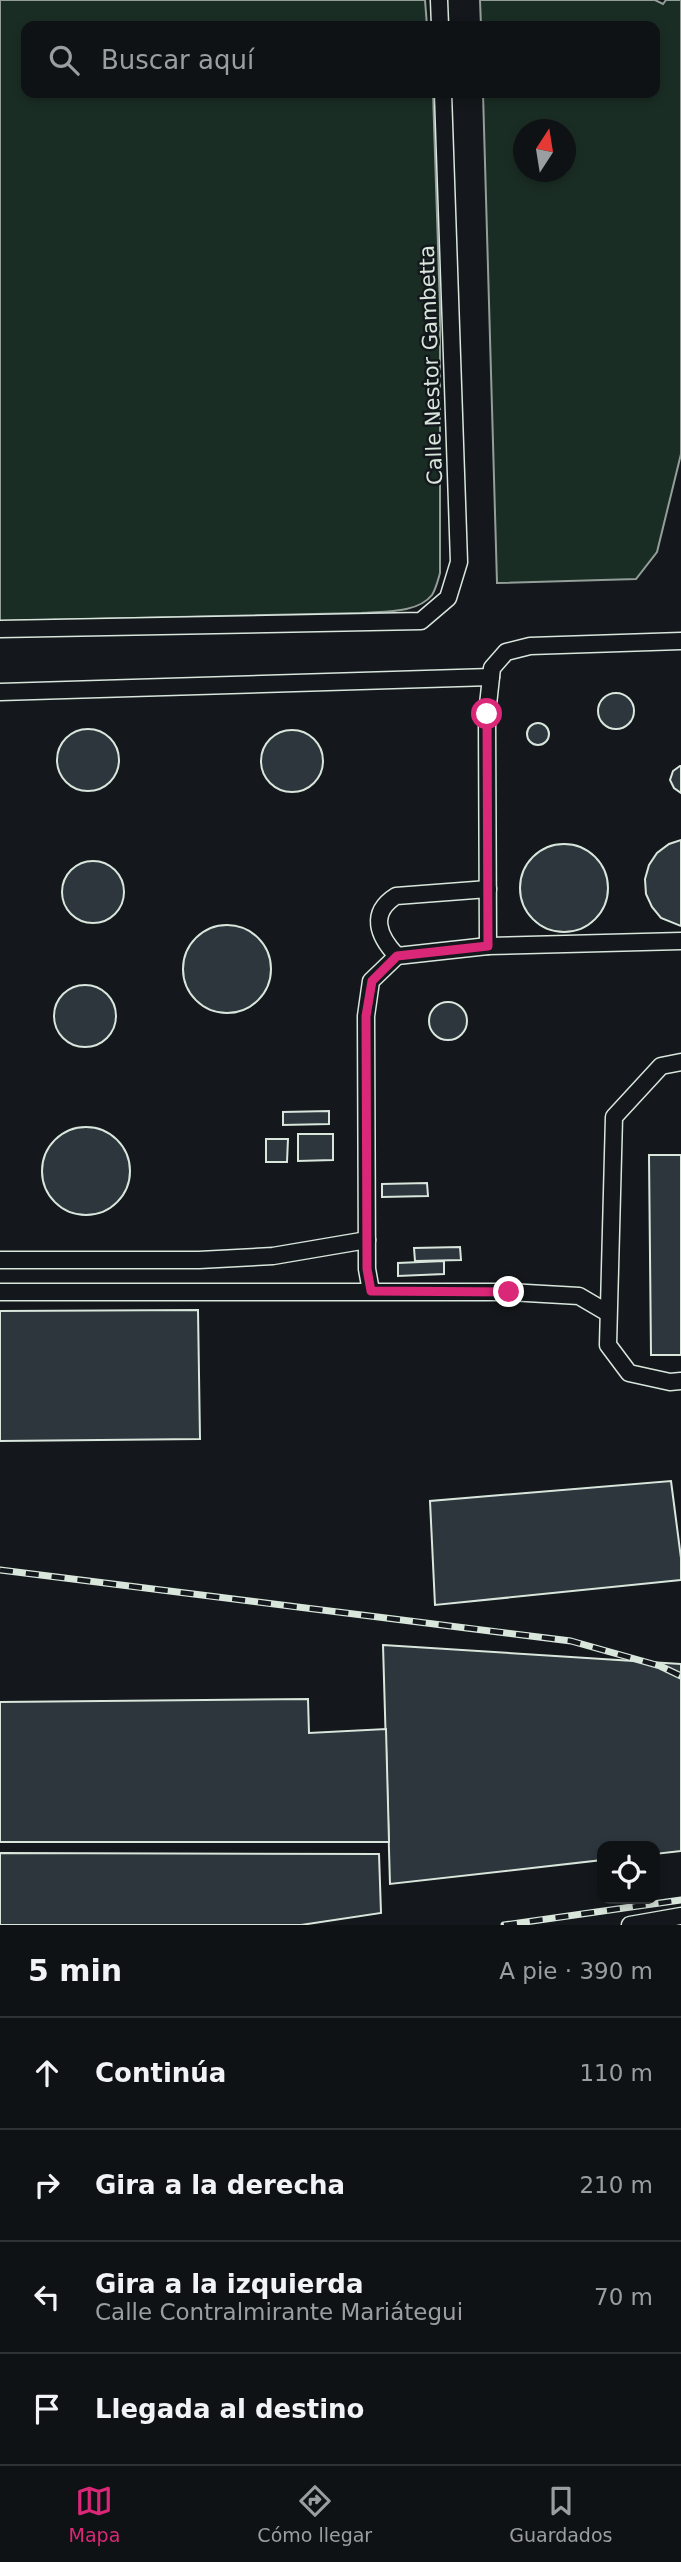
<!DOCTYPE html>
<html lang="es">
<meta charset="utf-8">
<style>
:root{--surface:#0f1215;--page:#1d2022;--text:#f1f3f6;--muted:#9b9ea0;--line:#2f3234;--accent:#db2777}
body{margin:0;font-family:"DejaVu Sans",sans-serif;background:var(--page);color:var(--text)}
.controls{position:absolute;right:21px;bottom:21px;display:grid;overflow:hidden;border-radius:14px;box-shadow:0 4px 10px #0003}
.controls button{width:63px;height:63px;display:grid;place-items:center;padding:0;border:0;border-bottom:2px solid var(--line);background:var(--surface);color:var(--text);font:35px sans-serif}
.compass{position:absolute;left:513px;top:119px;width:63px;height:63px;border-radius:50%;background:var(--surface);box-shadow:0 4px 10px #0003;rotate:12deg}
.stop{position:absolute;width:21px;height:21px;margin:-16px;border:5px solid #db2777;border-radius:50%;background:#fff}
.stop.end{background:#db2777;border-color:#fff;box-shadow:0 2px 7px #0008}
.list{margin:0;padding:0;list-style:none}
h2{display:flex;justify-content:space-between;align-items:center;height:91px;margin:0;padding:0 28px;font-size:30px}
h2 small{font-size:23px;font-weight:400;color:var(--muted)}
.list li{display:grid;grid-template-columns:46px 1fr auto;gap:21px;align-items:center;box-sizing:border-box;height:112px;padding:0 28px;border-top:2px solid var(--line)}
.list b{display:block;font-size:26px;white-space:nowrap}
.list p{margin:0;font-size:23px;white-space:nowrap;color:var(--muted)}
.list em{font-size:23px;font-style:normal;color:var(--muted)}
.icon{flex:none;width:38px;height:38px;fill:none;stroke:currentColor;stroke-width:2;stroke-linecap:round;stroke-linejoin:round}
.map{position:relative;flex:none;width:681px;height:1925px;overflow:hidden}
.search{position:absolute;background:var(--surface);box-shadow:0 4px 10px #0003;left:21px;right:21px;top:21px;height:77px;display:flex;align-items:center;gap:18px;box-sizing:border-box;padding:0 24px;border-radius:14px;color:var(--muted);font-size:26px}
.sheet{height:539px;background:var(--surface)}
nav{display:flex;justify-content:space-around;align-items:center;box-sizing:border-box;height:98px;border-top:2px solid var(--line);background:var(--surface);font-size:19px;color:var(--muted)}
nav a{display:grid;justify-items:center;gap:4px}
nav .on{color:var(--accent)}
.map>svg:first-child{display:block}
.green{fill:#1a2d24;stroke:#939e99;stroke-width:2;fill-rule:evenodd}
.building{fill:#2c363c;stroke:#d8e6dc;stroke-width:2}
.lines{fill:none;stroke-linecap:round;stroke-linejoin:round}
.minor-casing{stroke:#d8e6dc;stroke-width:19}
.minor{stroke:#14181c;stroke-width:16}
.rail-casing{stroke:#d8e6dc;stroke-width:7}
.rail{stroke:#14181c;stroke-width:4.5;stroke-dasharray:13;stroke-linecap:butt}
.route{stroke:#db2777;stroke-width:9}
.labels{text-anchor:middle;stroke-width:5;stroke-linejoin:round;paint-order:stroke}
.street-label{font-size:21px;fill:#d8e6dc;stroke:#14181c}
</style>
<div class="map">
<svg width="681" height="1925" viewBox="0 0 681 1925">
<rect width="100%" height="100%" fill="#14181c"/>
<g class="green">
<path d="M 0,0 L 425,0 L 427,26 L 26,26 L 26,93 L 433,93 L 440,307 L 440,573 C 438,580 436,589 432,595 C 417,614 382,611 361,613 L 0,621 Z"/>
<path d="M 480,0 L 655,0 L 663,4 L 666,0 L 681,0 L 681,454 L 657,552 L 636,579 L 497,583 L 483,93 L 655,93 L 655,26 L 481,26 ZM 524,130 L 566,130 L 566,172 L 524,172 Z"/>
</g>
<g class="building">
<circle cx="616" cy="711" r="18"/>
<circle cx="538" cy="734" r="11"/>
<circle cx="88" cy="760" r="31"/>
<circle cx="292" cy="761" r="31"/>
<polygon points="680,766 681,766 681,793 674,788 670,780 673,771"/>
<polygon points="681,840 681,926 661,918 652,907 646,894 645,879 649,865 657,853 669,844"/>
<circle cx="564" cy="888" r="44"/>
<circle cx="93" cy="892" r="31"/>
<circle cx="227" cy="969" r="44"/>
<circle cx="85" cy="1016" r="31"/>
<circle cx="448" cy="1021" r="19"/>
<polygon points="329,1111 329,1124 283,1125 283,1112"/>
<circle cx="86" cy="1171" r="44"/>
<polygon points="298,1134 333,1134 333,1160 298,1161"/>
<polygon points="266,1139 288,1139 287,1162 266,1162"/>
<polygon points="649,1155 681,1155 681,1355 651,1355"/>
<polygon points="427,1183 428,1196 382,1197 382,1184"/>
<polygon points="460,1247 461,1260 415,1261 414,1248"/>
<polygon points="444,1261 444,1274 398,1276 398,1263"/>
<polygon points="198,1310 200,1439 0,1441 0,1311"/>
<polygon points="671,1481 681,1558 681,1580 435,1605 430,1501"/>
<polygon points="383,1645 681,1664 681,1851 655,1854 655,1846 602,1846 602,1860 390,1884"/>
<polygon points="308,1699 309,1733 386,1729 389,1842 0,1842 0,1702"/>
<polygon points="0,1853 379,1854 381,1913 301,1925 0,1925"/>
</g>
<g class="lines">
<g class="minor-casing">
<g id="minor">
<polyline points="439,0 440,26"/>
<polyline points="0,629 421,621 448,598 459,562 443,93"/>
<polyline points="0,692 491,677"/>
<polyline points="488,946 487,714 492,668 506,652 530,646 681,641"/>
<path d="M 397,956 C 378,936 369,913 396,896 L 488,889"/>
<polyline points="681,1062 661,1066 614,1117 608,1345 629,1373 670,1382 681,1381"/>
<polyline points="0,1260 199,1260 273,1256 367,1240"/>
<polyline points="371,1291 367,1269 366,1016 371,981 397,956 488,946 681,941"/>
<polyline points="0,1292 509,1292 579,1296 608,1313"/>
<polyline points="630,1925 681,1916"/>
</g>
</g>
<use href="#minor" class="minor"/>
<g class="rail-casing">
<g id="rail">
<polyline points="0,1570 571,1641 660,1666 681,1676"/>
<polyline points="504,1925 681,1900"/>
</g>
</g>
<use href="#rail" class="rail"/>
</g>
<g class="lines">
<polyline class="route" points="487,714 488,946 397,956 372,981 366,1016 367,1269 371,1291 509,1292"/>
</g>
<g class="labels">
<g class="street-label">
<text transform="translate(431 365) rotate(-92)" y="7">Calle Nestor Gambetta</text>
</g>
</g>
</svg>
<div class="controls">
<button><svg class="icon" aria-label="locate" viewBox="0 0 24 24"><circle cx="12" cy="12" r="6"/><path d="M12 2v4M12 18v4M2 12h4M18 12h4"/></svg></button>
</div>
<svg class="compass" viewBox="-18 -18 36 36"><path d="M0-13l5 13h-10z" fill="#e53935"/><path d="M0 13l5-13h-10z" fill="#9b9ea0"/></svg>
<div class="stop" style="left:487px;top:714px"></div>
<div class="stop end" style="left:509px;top:1292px"></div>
<div class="search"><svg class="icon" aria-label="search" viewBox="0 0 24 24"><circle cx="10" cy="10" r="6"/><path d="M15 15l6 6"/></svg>Buscar aquí</div>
</div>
<section class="sheet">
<h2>5 min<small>A pie · 390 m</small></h2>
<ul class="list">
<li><svg class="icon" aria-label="ahead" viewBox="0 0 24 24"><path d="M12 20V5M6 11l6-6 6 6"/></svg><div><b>Continúa</b></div><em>110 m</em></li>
<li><svg class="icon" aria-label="right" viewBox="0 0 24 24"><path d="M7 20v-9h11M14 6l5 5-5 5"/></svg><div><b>Gira a la derecha</b></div><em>210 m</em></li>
<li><svg class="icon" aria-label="left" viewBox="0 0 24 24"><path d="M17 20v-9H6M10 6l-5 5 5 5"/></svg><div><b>Gira a la izquierda</b><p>Calle Contralmirante Mariátegui</p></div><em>70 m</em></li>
<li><svg class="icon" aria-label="arrive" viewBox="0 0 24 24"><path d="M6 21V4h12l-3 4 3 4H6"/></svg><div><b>Llegada al destino</b></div></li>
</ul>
</section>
<nav>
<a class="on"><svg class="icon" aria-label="map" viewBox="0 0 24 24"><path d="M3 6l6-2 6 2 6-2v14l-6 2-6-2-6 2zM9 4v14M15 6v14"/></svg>Mapa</a>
<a><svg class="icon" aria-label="directions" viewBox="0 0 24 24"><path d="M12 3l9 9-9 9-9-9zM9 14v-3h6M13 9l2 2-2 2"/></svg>Cómo llegar</a>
<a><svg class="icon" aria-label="saved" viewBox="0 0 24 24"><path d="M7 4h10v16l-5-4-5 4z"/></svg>Guardados</a>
</nav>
